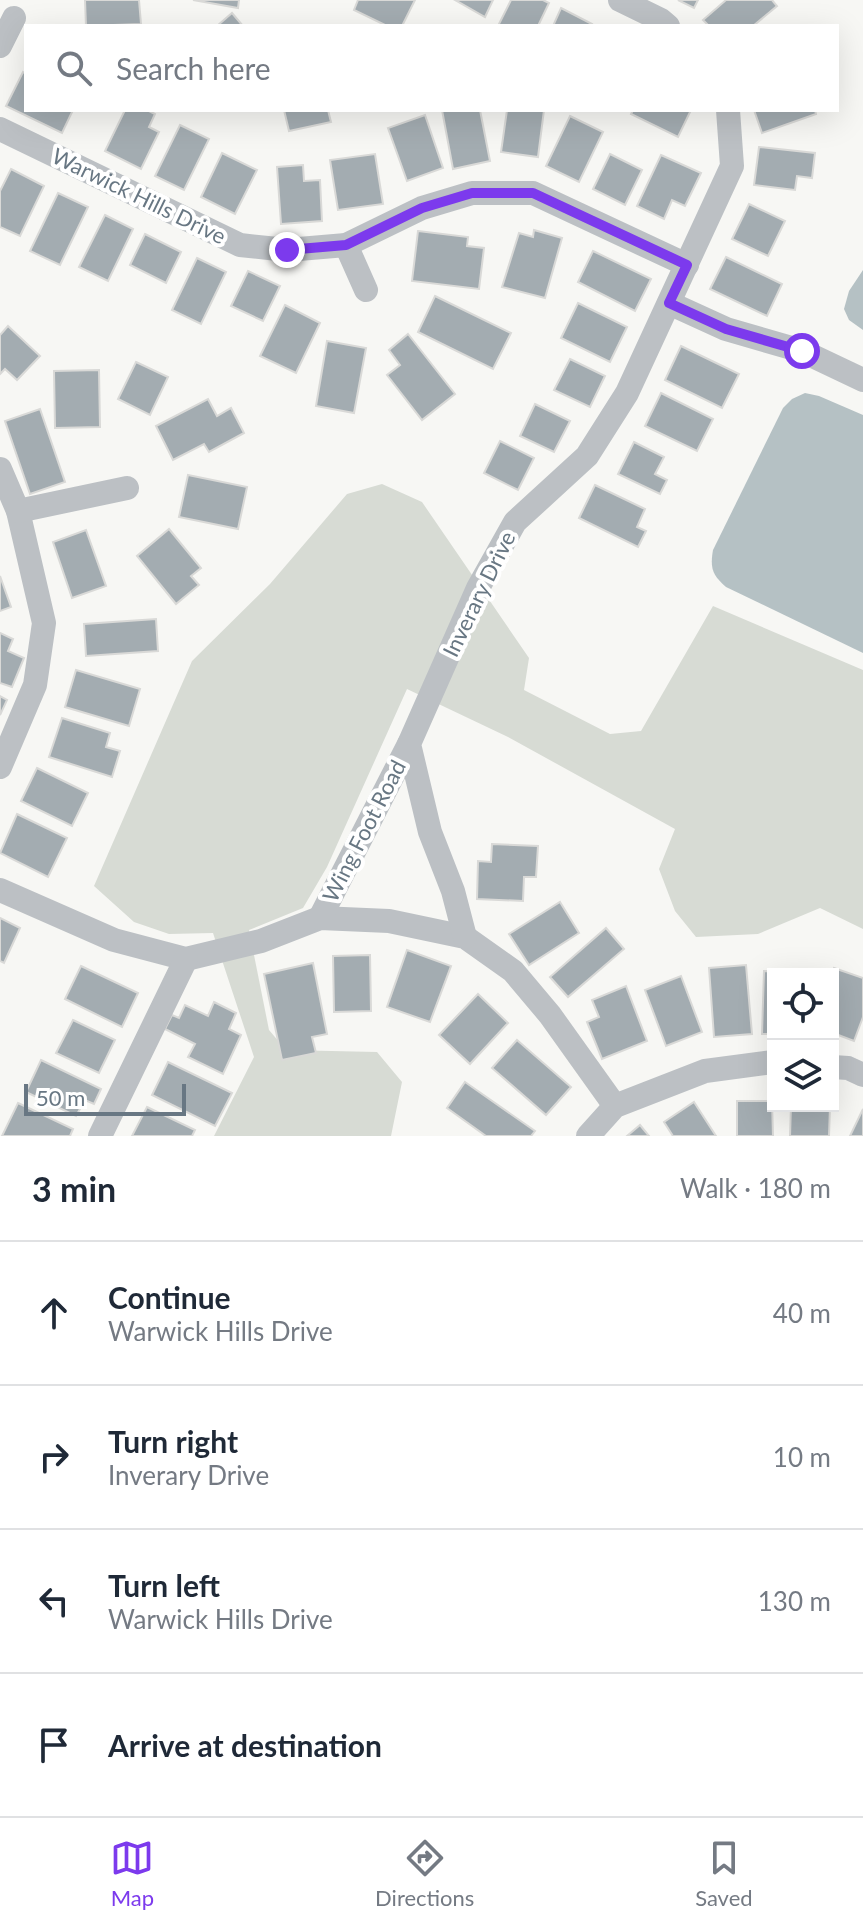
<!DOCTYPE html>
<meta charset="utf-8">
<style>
:root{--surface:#fff;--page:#f2f2f3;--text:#1f2937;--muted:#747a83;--line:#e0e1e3;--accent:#7c3aed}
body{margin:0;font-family:Lato,sans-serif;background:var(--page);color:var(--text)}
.controls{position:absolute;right:24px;bottom:24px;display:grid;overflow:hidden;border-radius:0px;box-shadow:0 8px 32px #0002}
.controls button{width:72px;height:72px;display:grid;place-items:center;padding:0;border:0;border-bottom:2px solid var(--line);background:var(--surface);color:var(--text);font:40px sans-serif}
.scale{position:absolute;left:24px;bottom:20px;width:162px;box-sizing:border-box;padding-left:8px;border:4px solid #687783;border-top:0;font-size:22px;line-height:28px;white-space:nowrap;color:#687783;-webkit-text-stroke:6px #fff;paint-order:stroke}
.stop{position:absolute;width:24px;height:24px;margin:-18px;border:6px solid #7c3aed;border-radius:50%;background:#fff}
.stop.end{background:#7c3aed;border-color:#fff;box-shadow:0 2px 8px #0008}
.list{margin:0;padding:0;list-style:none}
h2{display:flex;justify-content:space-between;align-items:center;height:104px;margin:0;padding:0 32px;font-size:34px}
h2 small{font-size:26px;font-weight:400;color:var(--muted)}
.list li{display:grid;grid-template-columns:52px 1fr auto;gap:24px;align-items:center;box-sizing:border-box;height:144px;padding:0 32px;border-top:2px solid var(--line)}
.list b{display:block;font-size:30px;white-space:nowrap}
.list p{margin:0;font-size:26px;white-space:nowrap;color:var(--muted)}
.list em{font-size:26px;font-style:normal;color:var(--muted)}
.icon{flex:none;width:44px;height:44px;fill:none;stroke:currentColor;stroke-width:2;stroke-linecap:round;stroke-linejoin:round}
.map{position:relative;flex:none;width:863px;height:1136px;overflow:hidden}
.search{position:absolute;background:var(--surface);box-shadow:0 8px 32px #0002;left:24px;right:24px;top:24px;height:88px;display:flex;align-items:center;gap:20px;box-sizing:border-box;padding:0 28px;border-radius:0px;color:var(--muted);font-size:30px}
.sheet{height:680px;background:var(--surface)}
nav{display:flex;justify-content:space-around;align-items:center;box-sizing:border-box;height:112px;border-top:2px solid var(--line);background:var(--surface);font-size:22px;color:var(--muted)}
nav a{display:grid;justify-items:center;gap:4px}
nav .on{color:var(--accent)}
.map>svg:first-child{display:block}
.green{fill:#d7dbd4}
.water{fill:#b5c1c4}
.building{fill:#a3acb1;stroke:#d9d9d7;stroke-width:2}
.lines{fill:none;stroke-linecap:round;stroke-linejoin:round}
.street{stroke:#bcc0c4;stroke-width:24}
.route{stroke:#7c3aed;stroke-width:10}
.labels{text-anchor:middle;stroke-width:8;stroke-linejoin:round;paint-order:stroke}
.street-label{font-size:22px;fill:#687783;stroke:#fff}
</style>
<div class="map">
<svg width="863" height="1136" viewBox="0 0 863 1136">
<rect width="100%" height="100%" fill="#f7f7f4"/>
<polygon class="green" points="382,484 422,502 529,658 524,690 610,734 641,731 713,606 863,670 863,929 820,908 758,934 696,937 675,911 659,869 675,829 508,737 407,689 327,867 303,908 249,930 269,1030 286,1050 377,1052 402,1082 391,1136 214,1136 254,1057 213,933 169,934 134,922 94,886 192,661 270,584 347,494"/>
<g class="water">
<polygon points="863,270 863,330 849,320 844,309 849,291"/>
<path d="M 805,393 L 819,396 L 863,415 L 863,653 L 726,587 C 712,575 710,568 713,550 L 783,408 L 792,399 Z"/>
</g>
<g class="building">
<polygon points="85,0 139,0 141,24 86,26"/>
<polygon points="193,0 239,0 238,8"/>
<polygon points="358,0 415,0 402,26 387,26 354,10"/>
<polygon points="455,0 493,0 485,17"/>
<polygon points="511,0 543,0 549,3 538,26 498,26"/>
<polygon points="678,0 698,0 694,8"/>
<polygon points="726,0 772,0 777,6 753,26 709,26 703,20"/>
<polygon points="561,8 592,24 591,26 553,26"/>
<polygon points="232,13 243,26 217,26"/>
<polygon points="23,72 26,74 26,110 73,110 62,133 6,106"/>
<polygon points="125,110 147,110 155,114 149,127 159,132 141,169 105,151"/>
<polygon points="284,110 328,110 331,122 289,131"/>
<polygon points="442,110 480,110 490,161 453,169"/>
<polygon points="507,110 544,110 538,157 501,152"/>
<polygon points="633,110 691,110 678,137 631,114"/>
<polygon points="754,110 815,110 816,114 762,133"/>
<polygon points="425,115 443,168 407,181 388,128"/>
<polygon points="570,116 603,132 579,182 546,166"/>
<polygon points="180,125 209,139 184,190 155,176"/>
<polygon points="759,147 815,153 812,178 797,176 795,190 754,185"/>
<polygon points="222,153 257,170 235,214 201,197"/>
<polygon points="375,154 383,204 338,210 330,160"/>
<polygon points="610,154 642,170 625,205 593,189"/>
<polygon points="661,155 701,173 685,206 672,200 664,219 637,206"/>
<polygon points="303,165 304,181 320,180 322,221 281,224 277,167"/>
<polygon points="11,169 44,186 20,236 0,227 0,191"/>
<polygon points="58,193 88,207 60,265 30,251"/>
<polygon points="749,204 785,221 768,256 732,239"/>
<polygon points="105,215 133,229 108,281 79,267"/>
<polygon points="534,230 562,238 545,298 502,287 519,233 533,237"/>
<polygon points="418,231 468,237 467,246 484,248 479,289 412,281"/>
<polygon points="145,234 181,252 166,283 130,265"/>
<polygon points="593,251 651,279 635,311 578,282"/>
<polygon points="726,257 782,284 767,316 710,289"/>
<polygon points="197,258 226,272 201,324 172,310"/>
<polygon points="248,271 280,286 263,321 231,306"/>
<polygon points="435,296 511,333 493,369 418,332"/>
<polygon points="578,303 627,327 610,362 561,338"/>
<polygon points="285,305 320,323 296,373 260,356"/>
<polygon points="8,326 40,356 17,380 5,369 0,374 0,335"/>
<polygon points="408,334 455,394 422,420 387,375 400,365 389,350"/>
<polygon points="327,341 366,348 354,413 316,406"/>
<polygon points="681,346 739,374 722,408 665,380"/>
<polygon points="570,359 605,376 590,407 554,390"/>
<polygon points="136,362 168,377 150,415 118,399"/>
<polygon points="99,370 100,427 55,428 54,371"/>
<polygon points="661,393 713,419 697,451 645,426"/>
<polygon points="208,399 217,416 231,408 244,433 209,452 204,444 173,460 156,426"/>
<polygon points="535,404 570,421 554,452 520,436"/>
<polygon points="40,409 65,482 30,494 5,421"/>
<polygon points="500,441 534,458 518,490 484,473"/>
<polygon points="634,442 664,457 655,474 667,480 660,494 618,474"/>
<polygon points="188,475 247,487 238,529 179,517"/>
<polygon points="595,485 645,509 637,527 646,531 638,547 579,518"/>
<polygon points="169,529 201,568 191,576 199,585 176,604 137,556"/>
<polygon points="86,530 106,586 72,598 53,542"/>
<polygon points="0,576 11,607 0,611"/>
<polygon points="156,619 158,651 86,656 84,624"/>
<polygon points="0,633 13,639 8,651 24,658 12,687 0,683"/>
<polygon points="76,670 140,689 129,726 65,707"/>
<polygon points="0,696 7,700 0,715"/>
<polygon points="62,718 110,733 106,747 120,751 112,777 49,757"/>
<polygon points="37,768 88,793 72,826 21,801"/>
<polygon points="17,814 67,838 48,877 0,853"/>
<polygon points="492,844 538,846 536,877 524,877 523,901 477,899 478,861 491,862"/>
<polygon points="560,902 579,933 529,965 509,934"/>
<polygon points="0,918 20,928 4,963 0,961"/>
<polygon points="606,928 624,949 568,997 550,977"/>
<polygon points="407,950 451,966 430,1022 387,1007"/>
<polygon points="370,955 371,1011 334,1012 333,956"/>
<polygon points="313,963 327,1034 312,1037 316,1053 282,1060 264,974"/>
<polygon points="746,965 752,1034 714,1037 709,968"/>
<polygon points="81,966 138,993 122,1027 65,999"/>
<polygon points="834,968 863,978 863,1017 854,1041 833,1033 832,974"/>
<polygon points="764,971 804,972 773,974 773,1034 762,1034"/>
<polygon points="681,976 702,1032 666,1046 645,990"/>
<polygon points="626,986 647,1041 602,1059 587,1022 599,1017 592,1000"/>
<polygon points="478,994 508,1023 470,1064 439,1035"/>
<polygon points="214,1002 236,1013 229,1029 241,1035 223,1074 188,1057 195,1044 165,1029 172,1015 179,1018 185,1005 208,1016"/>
<polygon points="73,1020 115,1040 99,1073 56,1053"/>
<polygon points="517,1040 571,1087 546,1115 492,1068"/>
<polygon points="41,1060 101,1089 94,1104 85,1100 76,1116 26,1092"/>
<polygon points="168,1062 232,1093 215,1126 152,1095"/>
<polygon points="465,1082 535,1131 531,1136 486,1136 447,1108"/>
<polygon points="737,1101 772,1101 773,1136 737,1136"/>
<polygon points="694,1102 716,1136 673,1136 664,1122"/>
<polygon points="18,1103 73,1129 70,1136 2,1136"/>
<polygon points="791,1106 830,1106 829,1136 790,1136"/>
<polygon points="147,1107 195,1130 192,1136 132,1136"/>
<polygon points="863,1109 863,1136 850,1136"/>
<polygon points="640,1125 649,1136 627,1136"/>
</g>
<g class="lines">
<g class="street">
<polyline points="620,0 661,20 668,26"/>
<polyline points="0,46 14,18"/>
<polyline points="0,129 240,245 287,250 346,245 422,208 472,193 533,193 687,265"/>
<polyline points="346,245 366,290"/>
<polyline points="669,303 726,329 802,351 863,380"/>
<polyline points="0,469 18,511 44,623 35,685 0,767"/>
<polyline points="18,511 127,488"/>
<polyline points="0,890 114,940 186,959 261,941 320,918 389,921 465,937 513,971 550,1015 615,1106"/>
<polyline points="320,918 409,744"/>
<polyline points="465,937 453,891 430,832 409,744 478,588 515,522 587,456 627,393 732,166 728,110"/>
<polyline points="833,1067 848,1068 863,1075"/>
<polyline points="100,1136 186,959"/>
<polyline points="588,1136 615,1106 705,1071 773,1062"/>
</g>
</g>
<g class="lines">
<polyline class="route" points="287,250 346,245 422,208 472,193 533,193 687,265 669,303 726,329 802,351"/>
</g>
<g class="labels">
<g class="street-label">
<text transform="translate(139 196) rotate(26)" y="8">Warwick Hills Drive</text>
<text transform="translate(479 594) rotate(-64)" y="8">Inverary Drive</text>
<text transform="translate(364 831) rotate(-63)" y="8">Wing Foot Road</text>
</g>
</g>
</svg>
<div class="controls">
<button><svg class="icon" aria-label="locate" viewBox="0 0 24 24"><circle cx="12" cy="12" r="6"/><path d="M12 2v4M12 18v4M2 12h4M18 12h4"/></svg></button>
<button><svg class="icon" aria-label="layers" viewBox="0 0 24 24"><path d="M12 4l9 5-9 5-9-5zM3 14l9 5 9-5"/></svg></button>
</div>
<div class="scale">50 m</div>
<div class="stop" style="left:802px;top:351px"></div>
<div class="stop end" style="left:287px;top:250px"></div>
<div class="search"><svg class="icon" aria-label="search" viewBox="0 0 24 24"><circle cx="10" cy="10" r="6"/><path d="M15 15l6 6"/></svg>Search here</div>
</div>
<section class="sheet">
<h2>3 min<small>Walk · 180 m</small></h2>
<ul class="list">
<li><svg class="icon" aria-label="ahead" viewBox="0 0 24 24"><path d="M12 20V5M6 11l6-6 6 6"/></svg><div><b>Continue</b><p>Warwick Hills Drive</p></div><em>40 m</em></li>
<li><svg class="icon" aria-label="right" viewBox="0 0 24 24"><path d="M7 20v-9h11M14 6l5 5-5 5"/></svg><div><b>Turn right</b><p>Inverary Drive</p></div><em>10 m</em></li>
<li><svg class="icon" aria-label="left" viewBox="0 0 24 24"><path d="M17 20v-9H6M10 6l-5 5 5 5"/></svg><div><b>Turn left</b><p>Warwick Hills Drive</p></div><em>130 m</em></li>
<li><svg class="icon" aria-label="arrive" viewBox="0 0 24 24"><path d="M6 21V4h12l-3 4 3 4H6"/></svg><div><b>Arrive at destination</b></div></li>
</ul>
</section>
<nav>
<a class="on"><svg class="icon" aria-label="map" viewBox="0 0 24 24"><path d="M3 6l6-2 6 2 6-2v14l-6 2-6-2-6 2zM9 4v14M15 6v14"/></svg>Map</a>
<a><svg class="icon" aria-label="directions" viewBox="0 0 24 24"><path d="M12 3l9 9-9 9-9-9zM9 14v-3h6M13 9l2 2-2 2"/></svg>Directions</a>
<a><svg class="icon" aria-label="saved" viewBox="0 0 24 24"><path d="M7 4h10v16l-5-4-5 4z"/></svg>Saved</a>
</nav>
